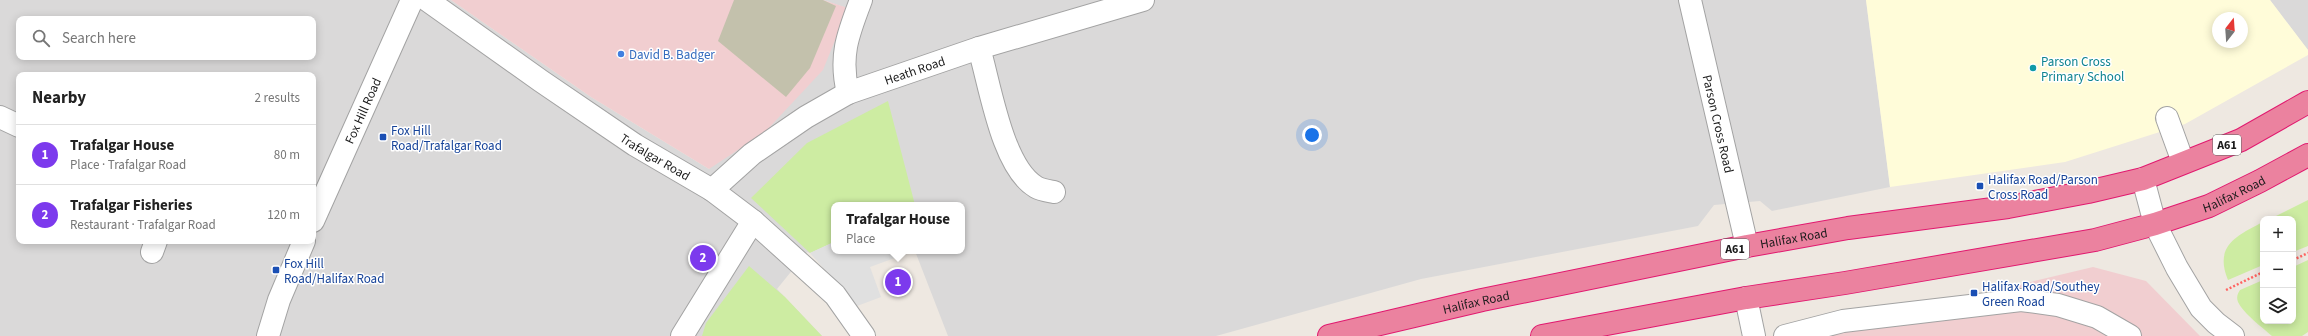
<!DOCTYPE html>
<meta charset="utf-8">
<style>
:root{--surface:#fff;--page:#f2f2f2;--text:#222;--muted:#767676;--line:#e0e0e0;--accent:#7c3aed}
body{margin:0;font-family:"Source Sans 3",sans-serif;background:var(--page);color:var(--text)}
.controls{position:absolute;right:12px;bottom:12px;display:grid;overflow:hidden;border-radius:8px;box-shadow:0 2px 10px #0003}
.controls button{width:36px;height:36px;display:grid;place-items:center;padding:0;border:0;border-bottom:1px solid var(--line);background:var(--surface);color:var(--text);font:20px sans-serif}
.compass{position:absolute;left:2212px;top:12px;width:36px;height:36px;border-radius:50%;background:var(--surface);box-shadow:0 2px 10px #0003;rotate:17deg}
.you{position:absolute;left:1312px;top:135px;width:14px;height:14px;margin:-10px;border:3px solid #fff;border-radius:50%;background:#1a73e8;box-shadow:0 0 0 6px #1a73e833}
.badge{display:grid;place-items:center;width:26px;height:26px;border-radius:50%;background:var(--accent);color:#fff;font-size:13px;font-weight:700}
.pin{position:absolute;translate:-50% -50%;border:2px solid #fff;box-shadow:0 1px 4px #0006}
.popup{position:absolute;left:831px;top:202px;width:134px;height:52px;box-sizing:border-box;display:grid;place-content:center;border-radius:8px;background:var(--surface);filter:drop-shadow(0 1px 3px #0005);font-size:13px;white-space:nowrap;color:var(--muted)}
.popup b{font-size:15px;color:var(--text)}
.popup::after{content:'';position:absolute;left:50%;top:100%;margin-left:-8px;border:8px solid transparent;border-top-color:var(--surface)}
.list{margin:0;padding:0;list-style:none}
h2{display:flex;justify-content:space-between;align-items:center;height:52px;margin:0;padding:0 16px;font-size:17px}
h2 small{font-size:13px;font-weight:400;color:var(--muted)}
.list li{display:grid;grid-template-columns:26px 1fr auto;gap:12px;align-items:center;box-sizing:border-box;height:60px;padding:0 16px;border-top:1px solid var(--line)}
.list b{display:block;font-size:15px;white-space:nowrap}
.list p{margin:0;font-size:13px;white-space:nowrap;color:var(--muted)}
.list em{font-size:13px;font-style:normal;color:var(--muted)}
.icon{flex:none;width:22px;height:22px;fill:none;stroke:currentColor;stroke-width:2;stroke-linecap:round;stroke-linejoin:round}
.map{position:relative;flex:none;width:2308px;height:336px;overflow:hidden}
.search{position:absolute;background:var(--surface);box-shadow:0 2px 10px #0003;left:16px;top:16px;width:300px;height:44px;display:flex;align-items:center;gap:10px;box-sizing:border-box;padding:0 14px;border-radius:8px;color:var(--muted);font-size:15px}
.panel{position:absolute;background:var(--surface);box-shadow:0 2px 10px #0003;left:16px;top:72px;width:300px;height:172px;border-radius:8px}
.map>svg:first-child{display:block}
.residential{fill:#dad9d9;fill-rule:evenodd}
.commercial{fill:#f1ced0}
.education{fill:#fffcd9;fill-rule:evenodd}
.construction{fill:#c3c1ac}
.grass{fill:#cdeca2}
.parking{fill:#e0e0e0}
.lines{fill:none;stroke-linecap:round;stroke-linejoin:round}
.minor-casing{stroke:#a3a3a3;stroke-width:24}
.highway-casing{stroke:#e1196f;stroke-width:24}
.path{stroke:#ff6361;stroke-width:2.5;stroke-dasharray:2 2;stroke-linecap:butt}
.minor{stroke:#fff;stroke-width:22}
.highway{stroke:#eb829f;stroke-width:22}
.shop-dot{fill:#3f7fe0;stroke:#fff;stroke-width:1.5}
.culture-dot{fill:#0f9aa8;stroke:#fff;stroke-width:1.5}
.transit-dot{fill:#1a4fb4;stroke:#fff;stroke-width:1.5}
.labels{text-anchor:middle;stroke-width:3;stroke-linejoin:round;paint-order:stroke}
.shield{fill:#fff;stroke:#606060;stroke-width:1}
.shield-label{font-size:12px;font-weight:bold;fill:#1c1c1c}
.shop-label{font-size:13px;fill:#366cbe;stroke:#fff;text-anchor:start}
.culture-label{font-size:13px;fill:#0d838f;stroke:#fff;text-anchor:start}
.street-label{font-size:13px;fill:#1c1c1c;stroke:#fff}
.transit-label{font-size:13px;fill:#164399;stroke:#fff;text-anchor:start}
</style>
<div class="map">
<svg width="2308" height="336" viewBox="0 0 2308 336">
<rect width="100%" height="100%" fill="#eee8e1"/>
<g class="residential">
<path d="M 0,0 L 451,0 L 591,97 L 709,169 L 847,8 L 823,0 L 1866,0 L 1890,187 L 1772,211 L 1760,201 L 1714,205 L 1698,226 L 1421,279 L 1216,336 L 948,336 L 915,251 L 962,251 L 962,205 L 834,205 L 834,242 L 810,253 L 807,252 L 777,289 L 822,336 L 0,336 ZM 19,19 L 313,19 L 313,57 L 19,57 ZM 19,75 L 313,75 L 313,241 L 19,241 Z"/>
<polygon points="2270,0 2308,0 2308,50"/>
</g>
<g class="commercial">
<polygon points="451,0 823,0 848,8 823,70 765,132 709,169 591,97"/>
<polygon points="2093,267 2146,281 2200,336 1805,336"/>
</g>
<path class="education" d="M 1866,0 L 2270,0 L 2308,50 L 2308,55 L 2185,124 L 2065,162 L 1890,187 ZM 2218,18 L 2242,18 L 2242,42 L 2218,42 Z"/>
<polygon class="construction" points="734,0 823,0 836,6 810,68 786,97 718,41"/>
<g class="grass">
<polygon points="888,101 915,205 834,205 834,242 810,253 751,198 807,143"/>
<polygon points="2308,200 2308,246 2293,252 2293,219 2270,219"/>
<path d="M 2263,222 L 2263,265 L 2228,280 C 2214,246 2236,236 2263,222 Z"/>
<path d="M 2308,260 L 2308,332 L 2302,336 L 2272,336 C 2263,328 2243,313 2238,302 C 2236,297 2238,293 2240,290 L 2263,280 L 2263,321 L 2293,321 L 2293,267 Z"/>
<polygon points="749,266 785,297 822,336 702,336 706,323"/>
</g>
<polygon class="parking" points="834,242 834,251 914,251 870,267 881,297 857,306 810,253"/>
<g class="lines">
<g class="minor-casing">
<g id="minor">
<path id="s1" d="M 427,0 L 541,81 L 635,145 L 712,190 L 753,221 L 835,295 L 864,336"/>
<path id="s2" d="M 1690,0 L 1747,246"/>
<path d="M 979,48 C 990,85 1002,167 1036,187 C 1041,190 1049,191 1054,192"/>
<path d="M 848,93 C 839,56 848,34 861,0"/>
<polyline points="0,117 19,126"/>
<polyline points="2167,118 2183,162"/>
<polyline points="2143,179 2155,224 2177,268 2201,308 2216,323 2233,336"/>
<path id="s3" d="M 712,190 L 752,154 L 806,117 L 848,93 L 979,48 L 1143,0"/>
<path id="s4" d="M 313,221 L 412,0"/>
<polyline points="152,252 156,241"/>
<polyline points="1746,298 1754,336"/>
<polyline points="268,336 279,300 304,241"/>
<polyline points="682,336 753,221"/>
<polyline points="1785,336 1843,321 2021,300 2058,305 2097,317 2130,336"/>
</g>
</g>
<g class="highway-casing">
<g id="highway">
<path id="s5" d="M 1329,336 L 1482,300 L 1747,246 L 1848,228 L 2008,207 L 2088,192 L 2143,179 L 2241,140 L 2308,102"/>
<path id="s6" d="M 1542,336 L 1746,298 L 1845,283 L 2095,240 L 2155,224 L 2209,206 L 2260,181 L 2308,155"/>
</g>
</g>
<g class="path">
<polyline points="2293,260 2308,253"/>
<polyline points="2226,290 2263,272"/>
</g>
<use href="#minor" class="minor"/>
<use href="#highway" class="highway"/>
</g>
<circle class="shop-dot" cx="621" cy="54" r="4"/>
<circle class="culture-dot" cx="2033" cy="68" r="4"/>
<g class="transit-dot">
<rect x="379" y="133" width="8" height="8" rx="2"/>
<rect x="1976" y="182" width="8" height="8" rx="2"/>
<rect x="272" y="266" width="8" height="8" rx="2"/>
<rect x="1970" y="289" width="8" height="8" rx="2"/>
</g>
<g class="labels">
<g class="shield">
<rect x="2213" y="135" width="28" height="20" rx="3"/>
<rect x="1721" y="239" width="28" height="20" rx="3"/>
</g>
<g class="shield-label">
<text x="2227" y="149">A61</text>
<text x="1735" y="253">A61</text>
</g>
<g class="shop-label">
<text x="629" y="59">David B. Badger</text>
</g>
<g class="culture-label">
<text x="2041" y="66">Parson Cross<tspan x="2041" dy="15">Primary School</tspan></text>
</g>
<g class="street-label">
<text dy="5" stroke="none"><textPath href="#s3" startOffset="238">Heath Road</textPath></text>
<text dy="5" stroke="none"><textPath href="#s4" startOffset="121">Fox Hill Road</textPath></text>
<text dy="5" stroke="none"><textPath href="#s2" startOffset="127">Parson Cross Road</textPath></text>
<text dy="5" stroke="none"><textPath href="#s1" startOffset="277">Trafalgar Road</textPath></text>
<text dy="5" stroke="none"><textPath href="#s6" startOffset="708">Halifax Road</textPath></text>
<text dy="5" stroke="none"><textPath href="#s5" startOffset="475">Halifax Road</textPath></text>
<text dy="5" stroke="none"><textPath href="#s5" startOffset="151">Halifax Road</textPath></text>
</g>
<g class="transit-label">
<text x="391" y="135">Fox Hill<tspan x="391" dy="15">Road/Trafalgar Road</tspan></text>
<text x="1988" y="184">Halifax Road/Parson<tspan x="1988" dy="15">Cross Road</tspan></text>
<text x="284" y="268">Fox Hill<tspan x="284" dy="15">Road/Halifax Road</tspan></text>
<text x="1982" y="291">Halifax Road/Southey<tspan x="1982" dy="15">Green Road</tspan></text>
</g>
</g>
</svg>
<div class="controls">
<button>+</button>
<button>−</button>
<button><svg class="icon" aria-label="layers" viewBox="0 0 24 24"><path d="M12 4l9 5-9 5-9-5zM3 14l9 5 9-5"/></svg></button>
</div>
<svg class="compass" viewBox="-18 -18 36 36"><path d="M0-13l5 13h-10z" fill="#e53935"/><path d="M0 13l5-13h-10z" fill="#767676"/></svg>
<div class="you"></div>
<div class="pin badge" style="left:898px;top:282px">1</div>
<div class="popup"><b>Trafalgar House</b>Place</div>
<div class="pin badge" style="left:703px;top:258px">2</div>
<div class="search"><svg class="icon" aria-label="search" viewBox="0 0 24 24"><circle cx="10" cy="10" r="6"/><path d="M15 15l6 6"/></svg>Search here</div>
<section class="panel">
<h2>Nearby<small>2 results</small></h2>
<ul class="list">
<li><span class="badge">1</span><div><b>Trafalgar House</b><p>Place · Trafalgar Road</p></div><em>80 m</em></li>
<li><span class="badge">2</span><div><b>Trafalgar Fisheries</b><p>Restaurant · Trafalgar Road</p></div><em>120 m</em></li>
</ul>
</section>
</div>
